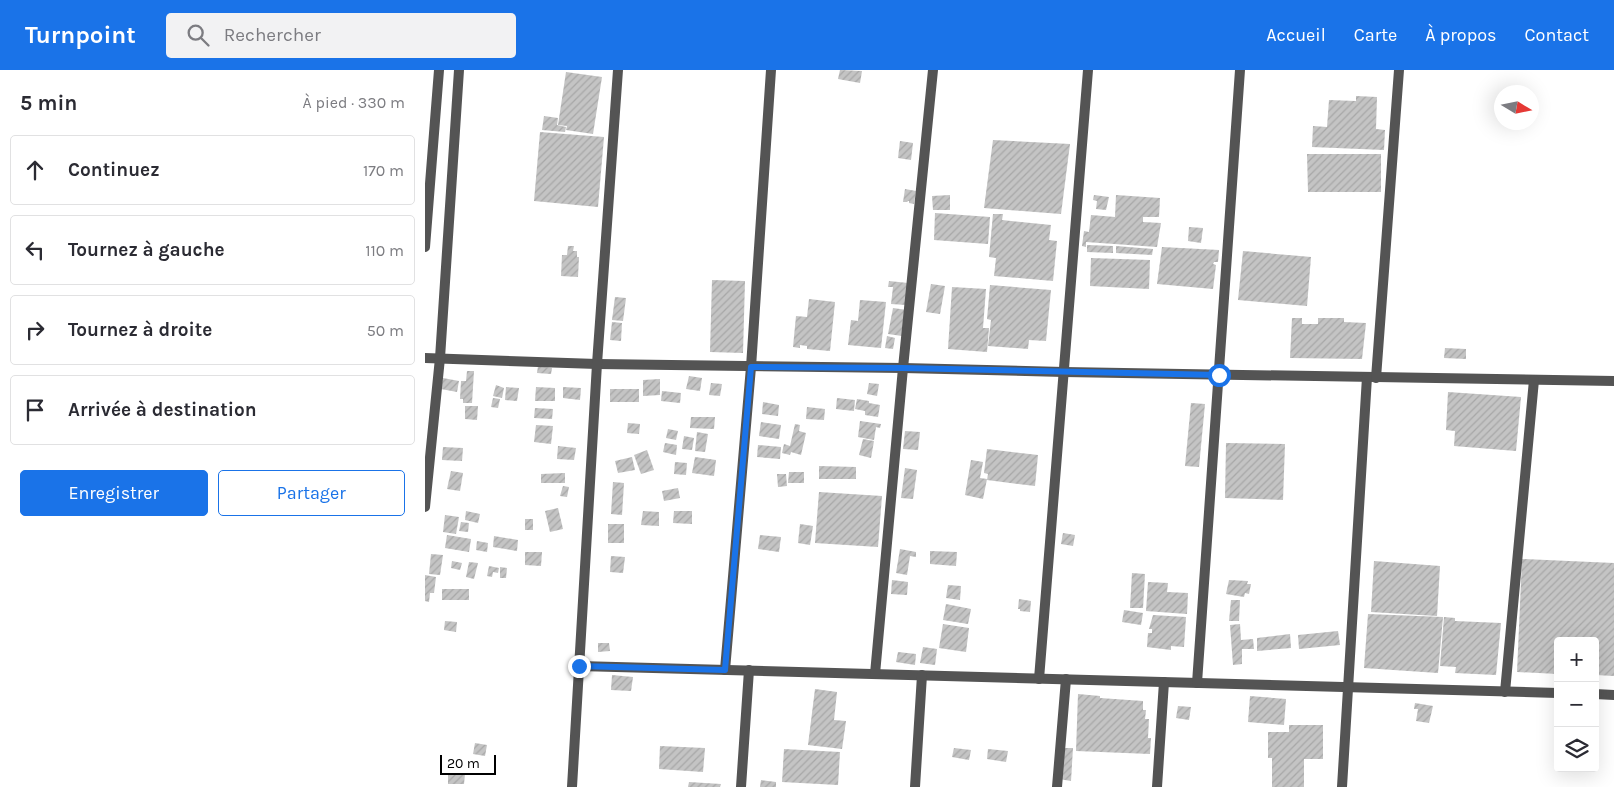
<!DOCTYPE html>
<html lang="fr">
<meta charset="utf-8">
<style>
:root{--surface:#fff;--page:#f2f2f3;--text:#2b2b33;--muted:#7c7c81;--line:#e1e1e2;--accent:#1a73e8}
body{margin:0;font-family:Karla,sans-serif;background:var(--page);color:var(--text)}
.controls{position:absolute;right:15px;bottom:15px;display:grid;overflow:hidden;border-radius:5px;box-shadow:0 5px 20px #0002}
.controls button{width:45px;height:45px;display:grid;place-items:center;padding:0;border:0;border-bottom:1px solid var(--line);background:var(--surface);color:var(--text);font:25px sans-serif}
.compass{position:absolute;left:1069px;top:15px;width:45px;height:45px;border-radius:50%;background:var(--surface);box-shadow:0 5px 20px #0002;rotate:100deg}
.scale{position:absolute;left:15px;bottom:12px;width:56px;box-sizing:border-box;padding-left:5px;border:2px solid #000;border-top:0;font-size:14px;line-height:18px;white-space:nowrap;color:#000;-webkit-text-stroke:4px #fff;paint-order:stroke}
.stop{position:absolute;width:15px;height:15px;margin:-11px;border:4px solid #1a73e8;border-radius:50%;background:#fff}
.stop.end{background:#1a73e8;border-color:#fff;box-shadow:0 1px 5px #0008}
.list{margin:0;padding:0;list-style:none}
h2{display:flex;justify-content:space-between;align-items:center;height:65px;margin:0;padding:0 20px;font-size:21px}
h2 small{font-size:16px;font-weight:400;color:var(--muted)}
.list li{display:grid;grid-template-columns:32px 1fr auto;gap:15px;align-items:center;box-sizing:border-box;height:70px;margin:0 10px 10px;padding:0 10px;border:1px solid var(--line);border-radius:5px}
.list b{display:block;font-size:19px;white-space:nowrap}
.list em{font-size:16px;font-style:normal;color:var(--muted)}
.actions{display:flex;gap:10px;padding:15px 20px}
.actions a{flex:1;padding:11px 0;border:1px solid var(--accent);border-radius:5px;text-align:center;font-size:18px;color:var(--accent)}
.actions .main{background:var(--accent);color:#fff}
.icon{flex:none;width:28px;height:28px;fill:none;stroke:currentColor;stroke-width:2;stroke-linecap:round;stroke-linejoin:round}
.map{position:relative;flex:none;width:1189px;height:717px;overflow:hidden}
header{display:flex;align-items:center;gap:30px;box-sizing:border-box;height:70px;padding:0 25px;background:var(--accent);color:#fff}
header strong{font-size:24px}
nav{display:flex;gap:28px;margin-inline-start:auto;font-size:18px}
.search{width:350px;height:45px;background:var(--page);display:flex;align-items:center;gap:12px;box-sizing:border-box;padding:0 18px;border-radius:5px;color:var(--muted);font-size:19px}
main{display:flex}
aside{flex:1;background:var(--surface)}
.map>svg:first-child{display:block}
.building{fill:url(#building-hatch)}
.lines{fill:none;stroke-linecap:round;stroke-linejoin:round}
.minor{stroke:#545454;stroke-width:10}
.tertiary{stroke:#545454;stroke-width:10}
.route{stroke:#1a73e8;stroke-width:6}
</style>
<header>
<strong>Turnpoint</strong>
<div class="search"><svg class="icon" aria-label="search" viewBox="0 0 24 24"><circle cx="10" cy="10" r="6"/><path d="M15 15l6 6"/></svg>Rechercher</div>
<nav><a>Accueil</a><a>Carte</a><a>À propos</a><a>Contact</a></nav>
</header>
<main>
<aside>
<h2>5 min<small>À pied · 330 m</small></h2>
<ul class="list">
<li><svg class="icon" aria-label="ahead" viewBox="0 0 24 24"><path d="M12 20V5M6 11l6-6 6 6"/></svg><div><b>Continuez</b></div><em>170 m</em></li>
<li><svg class="icon" aria-label="left" viewBox="0 0 24 24"><path d="M17 20v-9H6M10 6l-5 5 5 5"/></svg><div><b>Tournez à gauche</b></div><em>110 m</em></li>
<li><svg class="icon" aria-label="right" viewBox="0 0 24 24"><path d="M7 20v-9h11M14 6l5 5-5 5"/></svg><div><b>Tournez à droite</b></div><em>50 m</em></li>
<li><svg class="icon" aria-label="arrive" viewBox="0 0 24 24"><path d="M6 21V4h12l-3 4 3 4H6"/></svg><div><b>Arrivée à destination</b></div></li>
</ul>
<div class="actions"><a class="main">Enregistrer</a><a>Partager</a></div>
</aside>
<div class="map">
<svg width="1189" height="717" viewBox="0 0 1189 717">
<defs>
<pattern id="building-hatch" width="6" height="6" patternUnits="userSpaceOnUse" patternTransform="scale(1.25)"><rect width="6" height="6" fill="#c4c4c4"/><path d="M-1 1l2-2M0 6l6-6M5 7l2-2" fill="none" stroke="#a7a7a7"/></pattern>
</defs>
<rect width="100%" height="100%" fill="#fff"/>
<g class="building">
<polygon points="415,0 437,1 435,13 413,9"/>
<polygon points="141,2 177,7 168,64 141,60 142,56 133,55"/>
<polygon points="931,26 952,27 951,59 960,60 959,80 887,77 888,56 902,57 904,30 931,31"/>
<polygon points="119,46 133,48 132,55 141,57 140,62 117,60"/>
<polygon points="115,62 179,67 173,137 109,131"/>
<polygon points="568,70 645,74 636,144 559,138"/>
<polygon points="475,71 488,73 486,90 473,88"/>
<polygon points="882,84 956,84 956,122 883,122"/>
<polygon points="480,119 491,121 489,134 484,133 484,131 483,131 482,132 478,132"/>
<polygon points="525,125 525,140 508,140 507,126"/>
<polygon points="669,125 684,127 681,140 671,139 672,131 668,130"/>
<polygon points="691,125 735,128 734,147 718,147 718,152 736,153 732,177 661,172 661,177 657,176 659,161 664,162 666,145 690,147"/>
<polygon points="510,143 565,147 563,174 509,170"/>
<polygon points="568,144 578,144 577,150 626,155 624,170 632,171 628,211 569,206 571,188 564,187"/>
<polygon points="764,157 778,158 776,173 763,171"/>
<polygon points="662,175 688,176 688,183 662,182"/>
<polygon points="143,176 149,176 148,181 152,181 152,187 154,187 153,207 136,206 137,185 142,185"/>
<polygon points="691,176 728,179 727,185 691,183"/>
<polygon points="737,177 794,180 793,192 789,192 788,194 791,195 788,219 732,214"/>
<polygon points="818,181 886,187 882,236 813,230"/>
<polygon points="666,188 725,190 724,219 665,216"/>
<polygon points="287,210 320,211 318,283 285,282"/>
<polygon points="464,211 483,213 481,235 466,234 468,217 463,217"/>
<polygon points="506,214 520,216 515,244 501,242"/>
<polygon points="565,215 626,220 621,271 604,270 603,279 563,276 566,250 562,249"/>
<polygon points="527,217 561,219 558,258 564,258 562,282 523,279"/>
<polygon points="190,227 201,228 198,251 187,250"/>
<polygon points="384,229 410,232 405,281 382,279 382,276 375,275 375,278 368,277 371,246 382,247"/>
<polygon points="435,230 461,232 456,278 423,275 426,250 433,251"/>
<polygon points="468,238 482,240 477,266 463,264"/>
<polygon points="867,248 877,248 877,254 893,254 893,248 919,248 919,252 941,253 937,289 865,288"/>
<polygon points="187,252 197,253 196,271 185,270"/>
<polygon points="462,266 470,268 468,279 460,278"/>
<polygon points="1020,278 1041,279 1041,289 1019,288"/>
<polygon points="113,296 127,298 126,304 112,303"/>
<polygon points="42,301 49,301 47,333 38,333 38,329 35,329 36,311 41,311"/>
<polygon points="264,306 277,308 275,321 261,319"/>
<polygon points="18,308 34,311 32,322 16,319"/>
<polygon points="235,309 235,325 218,326 218,310"/>
<polygon points="286,313 297,314 295,326 284,325"/>
<polygon points="444,313 454,314 452,326 442,324"/>
<polygon points="71,315 79,318 77,328 68,326"/>
<polygon points="81,317 94,318 92,331 80,330"/>
<polygon points="111,317 130,318 130,331 110,331"/>
<polygon points="138,317 156,318 155,330 138,328"/>
<rect x="185" y="319" width="29" height="13"/>
<polygon points="237,321 256,323 255,333 236,331"/>
<polygon points="1023,322 1096,327 1091,381 1029,376 1030,361 1021,360"/>
<polygon points="68,328 75,329 73,338 66,337"/>
<polygon points="412,328 430,330 429,341 411,339"/>
<polygon points="432,329 444,331 444,333 455,335 453,347 440,345 440,341 430,339"/>
<polygon points="338,332 354,335 353,346 337,344"/>
<polygon points="766,333 780,334 774,397 760,396"/>
<polygon points="40,336 53,336 52,350 40,349"/>
<polygon points="382,337 400,339 399,350 381,349"/>
<polygon points="110,338 128,339 127,349 109,348"/>
<polygon points="266,347 290,347 289,359 265,358"/>
<polygon points="435,351 456,354 455,358 451,357 449,370 433,367"/>
<polygon points="336,352 356,355 354,369 334,366"/>
<polygon points="203,353 215,354 214,364 202,363"/>
<polygon points="370,354 375,355 374,361 381,363 376,385 366,382 365,385 357,383 359,374 365,376"/>
<polygon points="111,355 128,356 126,374 109,372"/>
<polygon points="243,359 253,361 251,370 241,368"/>
<polygon points="480,361 495,362 493,380 478,379"/>
<polygon points="272,362 283,364 280,382 270,381"/>
<polygon points="259,366 269,368 267,380 257,379"/>
<polygon points="438,369 449,371 446,388 434,385"/>
<polygon points="240,373 252,375 251,385 238,382"/>
<polygon points="801,373 860,374 858,430 800,428"/>
<polygon points="333,375 356,377 355,389 332,387"/>
<polygon points="133,376 151,378 149,390 132,389"/>
<polygon points="18,377 38,378 37,391 17,390"/>
<polygon points="562,379 613,385 610,416 562,410 563,404 559,403"/>
<polygon points="222,380 229,400 216,404 209,385"/>
<polygon points="207,387 210,400 193,403 190,391"/>
<polygon points="270,387 291,390 289,406 267,403"/>
<polygon points="546,390 558,392 555,408 562,409 558,429 540,425"/>
<polygon points="250,392 262,393 261,405 249,404"/>
<polygon points="394,396 431,397 431,409 394,409"/>
<polygon points="480,398 492,400 488,429 476,428"/>
<polygon points="26,401 38,403 35,421 22,419"/>
<polygon points="364,402 379,402 379,413 363,413"/>
<polygon points="140,403 140,413 116,413 116,404"/>
<polygon points="352,404 361,404 362,416 353,417"/>
<polygon points="188,412 199,413 197,445 186,444"/>
<polygon points="138,416 144,417 142,427 135,426"/>
<polygon points="253,418 255,428 239,431 237,421"/>
<polygon points="394,422 457,426 453,477 390,473"/>
<polygon points="133,438 138,459 125,462 120,441"/>
<polygon points="41,441 55,444 53,453 40,450"/>
<polygon points="218,441 234,442 234,456 216,455"/>
<polygon points="249,441 267,441 267,454 248,453"/>
<polygon points="20,445 34,447 31,464 18,462"/>
<rect x="100" y="449" width="8" height="11"/>
<polygon points="36,452 44,453 43,462 34,461"/>
<rect x="183" y="454" width="16" height="19"/>
<polygon points="375,454 388,456 385,475 373,473"/>
<polygon points="638,463 650,465 648,476 636,474"/>
<polygon points="22,465 46,469 44,482 20,478"/>
<polygon points="335,465 356,467 354,482 333,479"/>
<polygon points="69,466 93,470 92,481 68,477"/>
<polygon points="52,471 63,473 62,482 51,480"/>
<polygon points="475,479 491,482 491,487 485,486 482,505 471,503"/>
<polygon points="505,481 532,482 531,496 505,494"/>
<polygon points="100,482 117,482 116,496 100,495"/>
<polygon points="6,484 18,485 15,505 4,504"/>
<polygon points="186,486 200,487 198,503 185,502"/>
<polygon points="1097,489 1189,493 1189,606 1170,605 1170,571 1133,571 1133,604 1092,602"/>
<polygon points="27,491 37,493 35,500 26,498"/>
<polygon points="949,491 1015,496 1012,546 946,542"/>
<polygon points="44,492 53,493 49,509 41,507"/>
<polygon points="64,496 74,498 73,503 68,502 67,507 62,506"/>
<polygon points="75,497 82,498 81,508 75,508"/>
<polygon points="707,503 720,504 718,538 705,538"/>
<polygon points="0,505 11,507 9,523 5,523 4,532 0,531"/>
<polygon points="467,510 483,512 482,525 466,524"/>
<polygon points="804,510 823,511 822,514 826,514 824,524 820,523 819,527 801,524"/>
<polygon points="723,512 743,513 742,522 763,523 762,544 721,541"/>
<polygon points="523,515 536,516 535,530 521,528"/>
<rect x="17" y="519" width="27" height="11"/>
<polygon points="594,529 606,531 605,542 595,541 595,539 593,539"/>
<polygon points="806,530 815,530 814,551 804,551"/>
<polygon points="521,534 546,539 543,554 518,550"/>
<polygon points="699,540 718,543 716,555 697,552"/>
<polygon points="943,544 1018,547 1013,603 939,598"/>
<polygon points="728,545 761,547 759,577 746,576 746,580 722,577 723,563 727,563 727,559 724,559"/>
<polygon points="1019,547 1030,548 1030,551 1076,553 1071,605 1030,603 1031,597 1015,596"/>
<polygon points="20,551 32,552 31,562 19,560"/>
<polygon points="518,554 544,558 541,582 514,578"/>
<polygon points="815,554 816,570 828,569 829,579 817,579 817,594 808,595 805,555"/>
<polygon points="913,561 915,575 874,579 873,565"/>
<polygon points="865,564 866,578 832,581 832,568"/>
<polygon points="173,573 184,573 185,581 173,582"/>
<polygon points="498,577 512,579 510,595 495,593"/>
<polygon points="473,582 491,584 490,595 471,592"/>
<polygon points="187,605 208,607 206,621 186,620"/>
<polygon points="390,619 412,622 409,650 421,651 417,679 383,675"/>
<polygon points="653,624 675,626 675,628 718,631 718,640 721,640 720,649 724,649 723,668 726,668 725,684 651,681"/>
<polygon points="825,626 861,629 859,655 823,652"/>
<polygon points="990,633 1008,636 1004,653 991,651 993,639 989,639"/>
<polygon points="753,636 766,637 764,650 751,648"/>
<polygon points="864,655 898,655 898,689 879,689 879,717 847,717 847,688 843,688 843,662 864,662"/>
<polygon points="50,673 62,675 60,686 48,684"/>
<polygon points="235,676 280,678 278,702 234,699"/>
<polygon points="529,678 546,680 544,690 527,687"/>
<polygon points="637,678 648,678 646,711 634,709"/>
<polygon points="359,679 415,682 413,715 357,712"/>
<polygon points="563,679 583,681 581,692 562,689"/>
<polygon points="23,703 40,704 39,714 23,714"/>
<polygon points="336,710 351,712 351,717 335,717"/>
<polygon points="264,712 296,714 295,717 263,717"/>
</g>
<g class="lines">
<g class="minor">
<polyline points="0,288 172,294 478,298 639,302 1189,311"/>
<polyline points="951,308 974,0"/>
<polyline points="154,596 1133,623"/>
<polyline points="300,600 326,297 346,0"/>
<polyline points="450,604 478,298 508,0"/>
<polyline points="614,609 663,0"/>
<polyline points="772,613 815,0"/>
<polyline points="1080,622 1109,310"/>
<polyline points="1170,624 1189,625"/>
<polyline points="147,717 172,294 193,0"/>
<polyline points="316,717 324,600"/>
<polyline points="490,717 497,605"/>
<polyline points="632,717 641,609"/>
<polyline points="732,717 739,612"/>
<polyline points="917,717 942,307"/>
</g>
<g class="tertiary">
<polyline points="0,177 14,0"/>
<polyline points="0,437 15,288 34,0"/>
</g>
</g>
<g class="lines">
<polyline class="route" points="154,596 300,600 326,297 478,298 794,305"/>
</g>
</svg>
<div class="controls">
<button>+</button>
<button>−</button>
<button><svg class="icon" aria-label="layers" viewBox="0 0 24 24"><path d="M12 4l9 5-9 5-9-5zM3 14l9 5 9-5"/></svg></button>
</div>
<svg class="compass" viewBox="-18 -18 36 36"><path d="M0-13l5 13h-10z" fill="#e53935"/><path d="M0 13l5-13h-10z" fill="#7c7c81"/></svg>
<div class="scale">20 m</div>
<div class="stop" style="left:794px;top:305px"></div>
<div class="stop end" style="left:154px;top:596px"></div>
</div>
</main>
